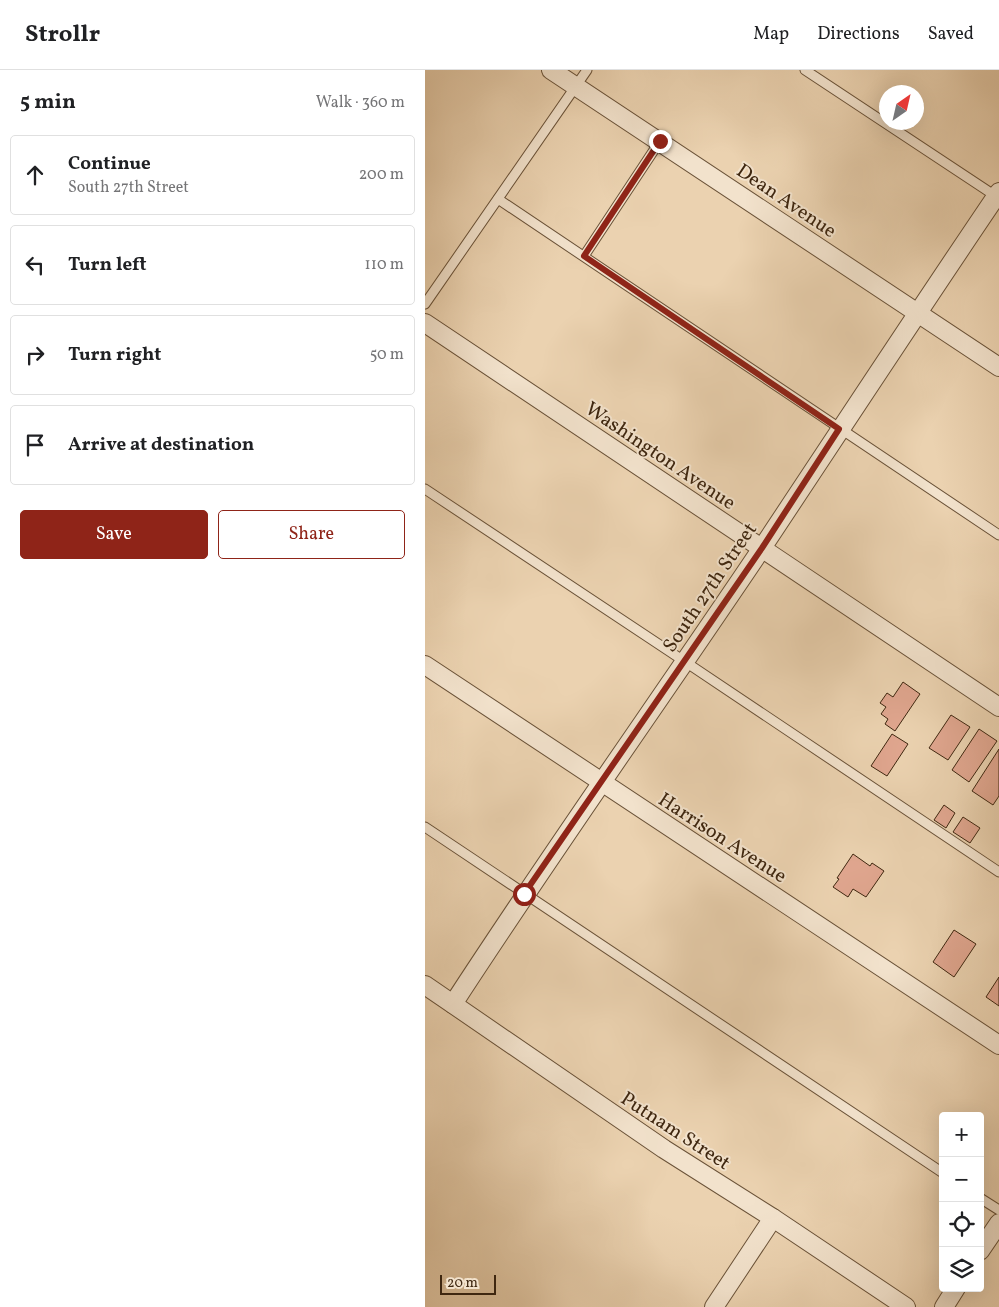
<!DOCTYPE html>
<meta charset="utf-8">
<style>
:root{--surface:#fff;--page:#f2f2f2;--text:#202124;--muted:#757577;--line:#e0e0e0;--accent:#8f2418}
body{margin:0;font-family:Vollkorn,serif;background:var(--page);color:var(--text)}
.controls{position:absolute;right:15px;bottom:15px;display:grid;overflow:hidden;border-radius:5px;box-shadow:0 5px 20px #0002}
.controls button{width:45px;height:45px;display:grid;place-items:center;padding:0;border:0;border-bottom:1px solid var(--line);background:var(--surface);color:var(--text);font:25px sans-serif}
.compass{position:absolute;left:454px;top:15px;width:45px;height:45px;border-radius:50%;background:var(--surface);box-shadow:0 5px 20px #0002;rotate:34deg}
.scale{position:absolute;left:15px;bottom:12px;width:56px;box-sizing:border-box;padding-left:5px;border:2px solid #3f2710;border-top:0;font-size:14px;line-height:18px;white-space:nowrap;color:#3f2710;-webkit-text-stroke:4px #f2e2cc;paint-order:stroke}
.stop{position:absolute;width:15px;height:15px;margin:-11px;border:4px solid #8f2418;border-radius:50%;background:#fff}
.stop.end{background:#8f2418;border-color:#fff;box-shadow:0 1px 5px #0008}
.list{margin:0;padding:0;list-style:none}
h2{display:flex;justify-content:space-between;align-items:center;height:65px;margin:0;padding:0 20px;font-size:21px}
h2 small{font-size:16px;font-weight:400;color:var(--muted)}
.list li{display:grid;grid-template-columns:32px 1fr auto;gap:15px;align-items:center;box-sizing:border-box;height:80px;margin:0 10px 10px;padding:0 10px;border:1px solid var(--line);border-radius:5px}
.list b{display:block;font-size:19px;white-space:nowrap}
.list p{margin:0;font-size:16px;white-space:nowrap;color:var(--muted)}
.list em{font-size:16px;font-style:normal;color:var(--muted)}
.actions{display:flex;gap:10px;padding:15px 20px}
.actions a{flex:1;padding:11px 0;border:1px solid var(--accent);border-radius:5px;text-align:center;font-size:18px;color:var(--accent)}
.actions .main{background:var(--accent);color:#fff}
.icon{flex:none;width:28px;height:28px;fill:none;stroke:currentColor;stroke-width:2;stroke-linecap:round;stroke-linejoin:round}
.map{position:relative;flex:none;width:574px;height:1237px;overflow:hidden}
header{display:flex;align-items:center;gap:30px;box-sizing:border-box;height:70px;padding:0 25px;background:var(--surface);border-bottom:1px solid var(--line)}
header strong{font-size:24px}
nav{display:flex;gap:28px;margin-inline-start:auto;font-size:18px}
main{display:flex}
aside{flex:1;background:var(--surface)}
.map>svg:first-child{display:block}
.building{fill:#e0a68f;stroke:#3f2710}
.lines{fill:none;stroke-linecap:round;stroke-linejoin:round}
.lane-casing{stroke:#6a5238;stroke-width:11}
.street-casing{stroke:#6a5238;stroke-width:20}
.lane{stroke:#f2e2cc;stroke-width:9}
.street{stroke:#f2e2cc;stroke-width:18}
.route{stroke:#8f2418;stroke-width:6}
.labels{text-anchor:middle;stroke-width:4;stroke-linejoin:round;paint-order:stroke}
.street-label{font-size:20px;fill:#3f2710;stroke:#f2e2cc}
</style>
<header>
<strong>Strollr</strong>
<nav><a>Map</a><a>Directions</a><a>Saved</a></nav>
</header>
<main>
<aside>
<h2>5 min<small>Walk · 360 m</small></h2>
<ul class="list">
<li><svg class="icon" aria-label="ahead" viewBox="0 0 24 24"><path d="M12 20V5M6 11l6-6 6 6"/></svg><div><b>Continue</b><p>South 27th Street</p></div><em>200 m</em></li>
<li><svg class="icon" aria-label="left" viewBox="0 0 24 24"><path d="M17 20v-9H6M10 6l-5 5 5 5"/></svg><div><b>Turn left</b></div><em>110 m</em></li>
<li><svg class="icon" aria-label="right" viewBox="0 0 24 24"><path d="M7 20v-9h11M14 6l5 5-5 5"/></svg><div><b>Turn right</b></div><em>50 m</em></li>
<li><svg class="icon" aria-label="arrive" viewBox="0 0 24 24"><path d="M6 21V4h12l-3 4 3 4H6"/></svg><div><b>Arrive at destination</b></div></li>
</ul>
<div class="actions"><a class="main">Save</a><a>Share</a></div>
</aside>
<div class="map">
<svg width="574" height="1237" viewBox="0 0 574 1237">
<rect width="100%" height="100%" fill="#ebd2b0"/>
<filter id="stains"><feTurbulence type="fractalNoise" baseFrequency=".004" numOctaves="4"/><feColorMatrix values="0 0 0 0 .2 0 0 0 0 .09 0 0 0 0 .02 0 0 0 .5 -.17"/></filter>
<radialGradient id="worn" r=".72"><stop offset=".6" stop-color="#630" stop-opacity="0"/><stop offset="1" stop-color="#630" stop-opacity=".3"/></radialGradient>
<g class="building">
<polygon points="478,612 495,624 470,661 460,654 463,649 456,644 461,637 455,633 462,623 468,627"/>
<polygon points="526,645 545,657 523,690 504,678"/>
<polygon points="554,659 572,671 544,712 527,700"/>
<polygon points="467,664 483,674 462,706 446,696"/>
<polygon points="574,679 574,726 568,735 547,721"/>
<polygon points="519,735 530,743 521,758 509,750"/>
<polygon points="538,747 555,758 545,773 528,762"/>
<polygon points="428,784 445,796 447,793 459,801 441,827 428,819 423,827 408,817 414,809 412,808"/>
<polygon points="529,860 551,874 529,907 508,892"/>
<polygon points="574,907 574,936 561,927"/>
</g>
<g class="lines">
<g class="lane-casing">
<g id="lane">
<polyline points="380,0 572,127"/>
<polyline points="73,129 574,465"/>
<polyline points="159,186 235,71"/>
<polyline points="0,234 162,0"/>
<polyline points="0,419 259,591 574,802"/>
<polyline points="0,757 518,1103"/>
<polyline points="555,1128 574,1140"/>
</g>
</g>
<g class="street-casing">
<g id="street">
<polyline points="126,0 574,297"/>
<polyline points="0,253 574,637"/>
<polyline points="0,595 574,975"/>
<polyline points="0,915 239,1079 348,1148 481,1237"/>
<path d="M 28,934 C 128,780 234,631 337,478 C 416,359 494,240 574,122"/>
<polyline points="555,1181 574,1153"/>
<polyline points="289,1237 348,1148"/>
<polyline points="519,1237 531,1218"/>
</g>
</g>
<use href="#lane" class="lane"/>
<use href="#street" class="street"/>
</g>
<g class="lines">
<polyline class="route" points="99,824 337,478 414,359 159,186 235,71"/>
</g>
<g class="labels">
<g class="street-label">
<text transform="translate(362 130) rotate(34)" y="7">Dean Avenue</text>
<text transform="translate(236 385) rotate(34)" y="7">Washington Avenue</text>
<text transform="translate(284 517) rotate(-56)" y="7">South 27th Street</text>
<text transform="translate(298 767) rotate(33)" y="7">Harrison Avenue</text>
<text transform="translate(251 1060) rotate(33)" y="7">Putnam Street</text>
</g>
</g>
<rect width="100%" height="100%" filter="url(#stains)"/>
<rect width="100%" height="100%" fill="url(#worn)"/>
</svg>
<div class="controls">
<button>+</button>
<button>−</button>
<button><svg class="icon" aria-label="locate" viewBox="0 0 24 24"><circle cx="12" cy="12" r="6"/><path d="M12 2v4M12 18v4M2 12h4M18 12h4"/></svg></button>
<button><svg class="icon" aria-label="layers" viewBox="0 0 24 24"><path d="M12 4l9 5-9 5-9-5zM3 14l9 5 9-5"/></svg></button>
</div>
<svg class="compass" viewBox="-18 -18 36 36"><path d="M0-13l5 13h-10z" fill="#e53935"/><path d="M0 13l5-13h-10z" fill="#757577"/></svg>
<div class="scale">20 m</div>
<div class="stop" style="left:99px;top:824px"></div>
<div class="stop end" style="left:235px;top:71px"></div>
</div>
</main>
